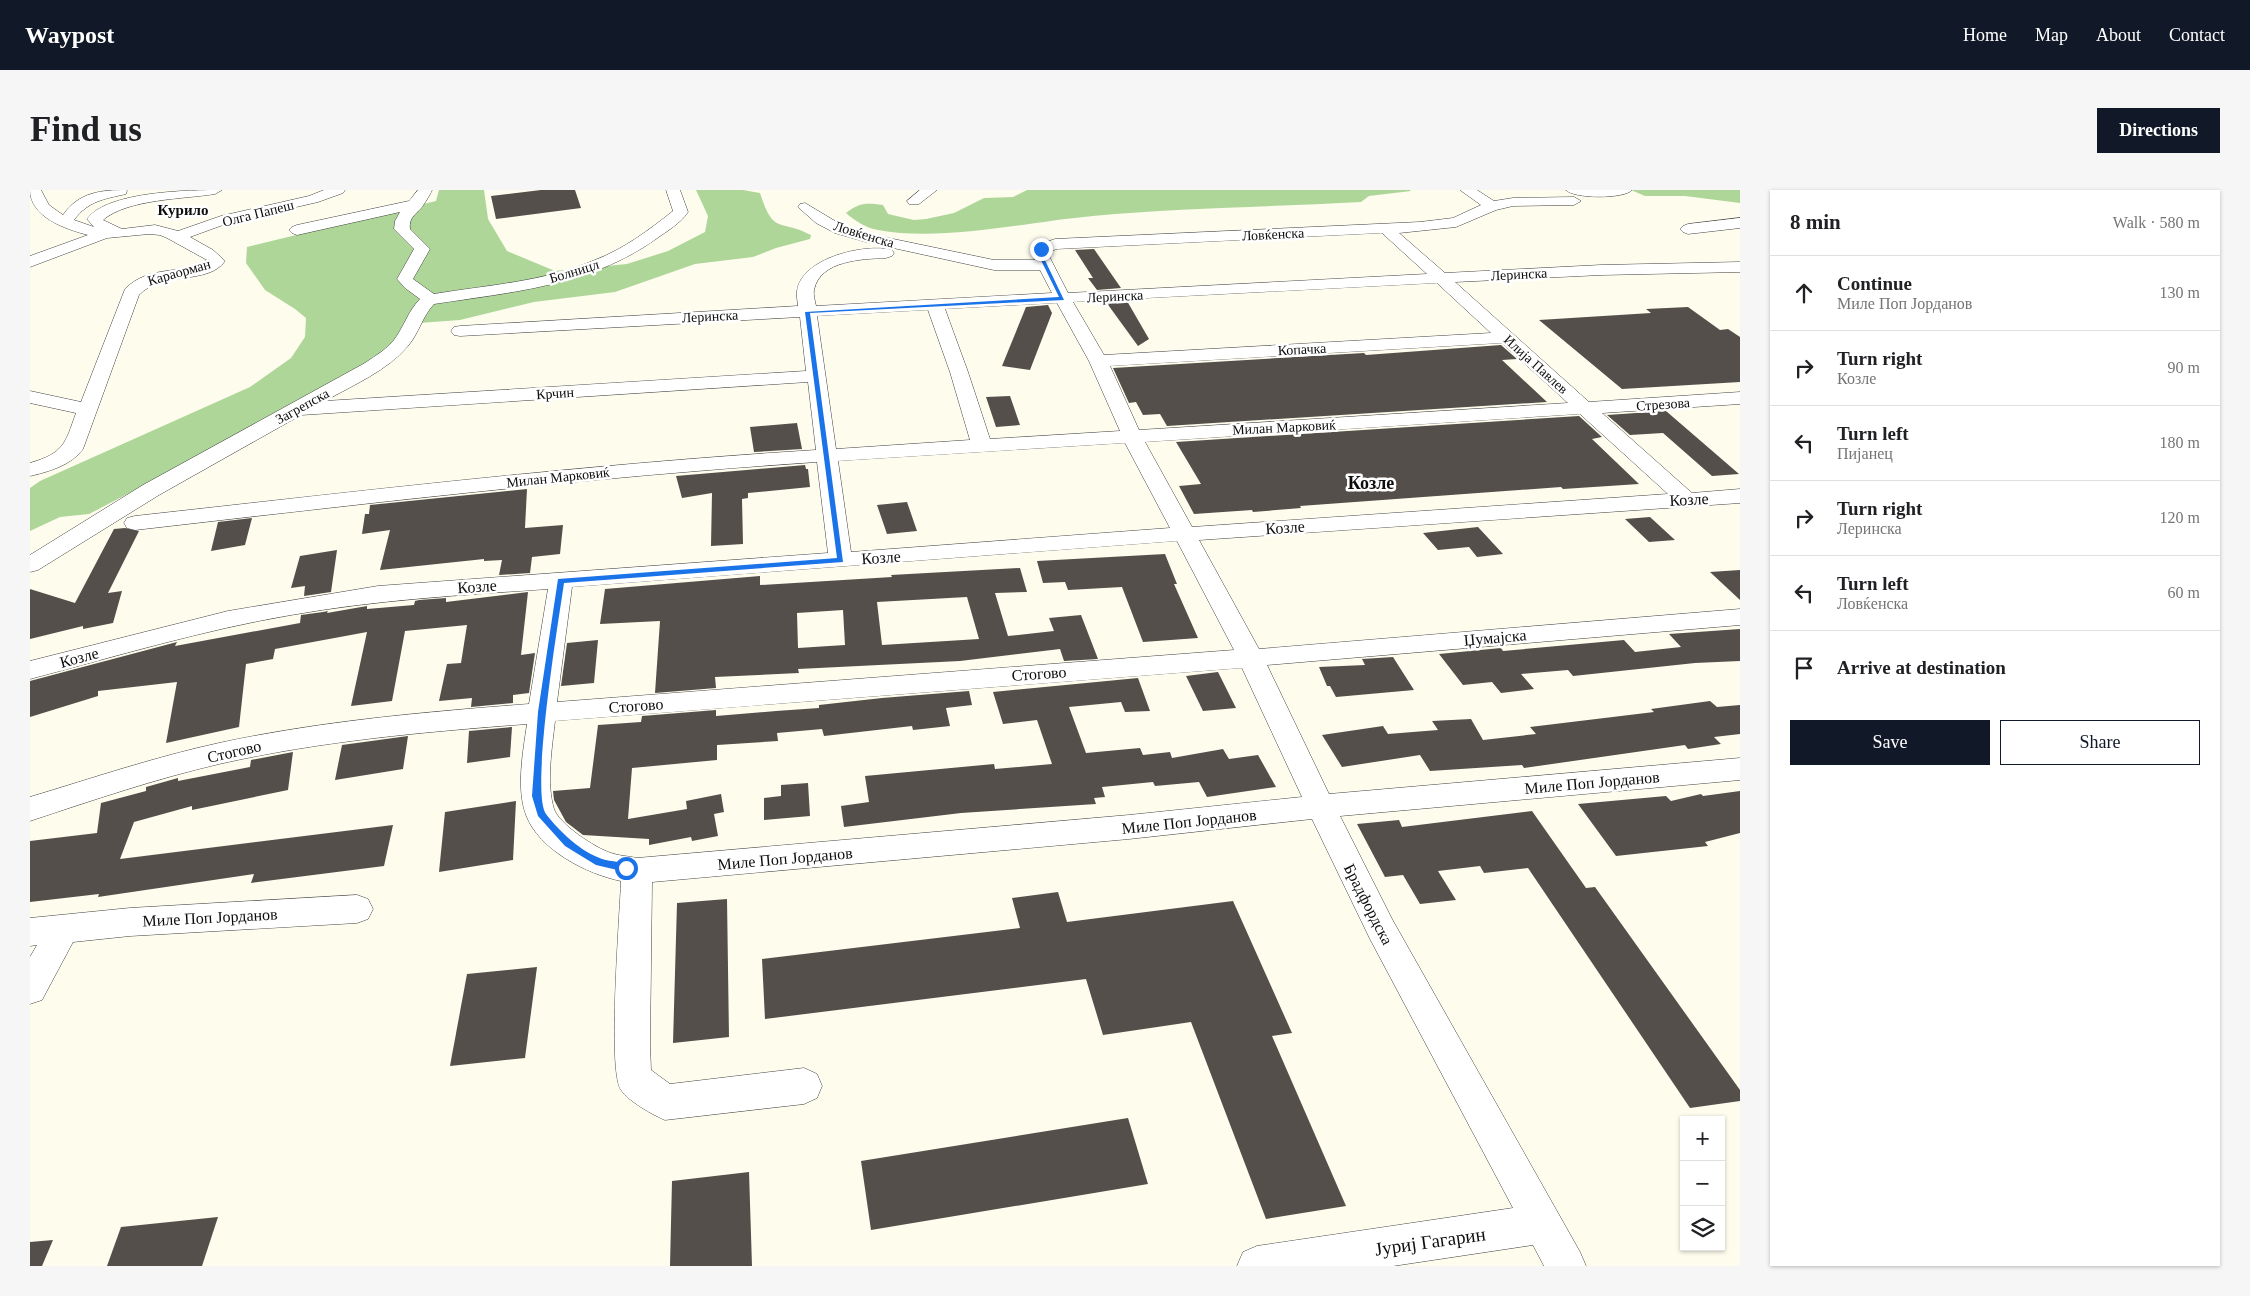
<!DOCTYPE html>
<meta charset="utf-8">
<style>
:root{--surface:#fff;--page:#f6f6f6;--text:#202124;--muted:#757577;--line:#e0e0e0;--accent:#111827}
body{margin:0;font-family:"Times New Roman",serif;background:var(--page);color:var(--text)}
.controls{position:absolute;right:15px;bottom:15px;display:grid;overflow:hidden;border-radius:0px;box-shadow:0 1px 4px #0004}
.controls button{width:45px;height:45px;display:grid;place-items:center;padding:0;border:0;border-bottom:1px solid var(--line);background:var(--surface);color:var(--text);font:25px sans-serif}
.stop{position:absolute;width:15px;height:15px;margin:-11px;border:4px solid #1a73e8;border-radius:50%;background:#fff}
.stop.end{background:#1a73e8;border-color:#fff;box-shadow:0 1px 5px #0008}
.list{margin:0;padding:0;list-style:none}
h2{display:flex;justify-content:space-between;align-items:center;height:65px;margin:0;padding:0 20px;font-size:21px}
h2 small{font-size:16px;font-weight:400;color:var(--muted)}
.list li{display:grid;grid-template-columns:32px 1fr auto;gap:15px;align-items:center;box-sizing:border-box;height:75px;padding:0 20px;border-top:1px solid var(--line)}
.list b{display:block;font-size:19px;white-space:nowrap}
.list p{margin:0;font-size:16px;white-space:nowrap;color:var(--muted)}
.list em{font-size:16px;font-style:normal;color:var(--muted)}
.actions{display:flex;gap:10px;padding:15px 20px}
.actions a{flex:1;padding:11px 0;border:1px solid var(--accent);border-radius:0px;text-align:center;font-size:18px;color:var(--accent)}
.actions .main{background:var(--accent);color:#fff}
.icon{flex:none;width:28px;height:28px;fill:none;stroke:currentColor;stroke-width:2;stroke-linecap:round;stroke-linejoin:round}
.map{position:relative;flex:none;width:1710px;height:1076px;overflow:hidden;border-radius:0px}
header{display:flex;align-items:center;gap:30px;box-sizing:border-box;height:70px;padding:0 25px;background:var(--accent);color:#fff}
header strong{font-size:24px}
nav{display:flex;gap:28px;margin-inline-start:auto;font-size:18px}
.intro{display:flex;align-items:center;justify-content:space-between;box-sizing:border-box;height:120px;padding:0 30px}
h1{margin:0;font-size:35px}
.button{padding:12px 22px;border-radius:0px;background:var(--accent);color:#fff;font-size:18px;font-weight:700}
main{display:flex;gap:30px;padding:0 30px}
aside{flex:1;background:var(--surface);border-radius:0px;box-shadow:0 1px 4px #0004}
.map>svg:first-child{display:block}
.forest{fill:#aed699}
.building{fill:#544f4a;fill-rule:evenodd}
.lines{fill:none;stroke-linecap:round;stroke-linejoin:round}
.minor-casing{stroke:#404040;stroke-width:1}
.minor{fill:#fff;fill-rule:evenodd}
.route{fill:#1a73e8}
.labels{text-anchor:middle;stroke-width:5;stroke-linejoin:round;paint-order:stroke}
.far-street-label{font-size:14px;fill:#0d0d0d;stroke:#fff}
.far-neighbourhood-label{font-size:15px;font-weight:bold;fill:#0d0d0d;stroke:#fff}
.street-label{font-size:16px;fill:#0d0d0d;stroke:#fff}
.far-district-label{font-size:18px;font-weight:bold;fill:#0d0d0d;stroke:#fff}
.near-street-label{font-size:19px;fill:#0d0d0d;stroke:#fff}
</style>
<header>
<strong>Waypost</strong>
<nav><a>Home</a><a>Map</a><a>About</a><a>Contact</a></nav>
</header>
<div class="intro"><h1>Find us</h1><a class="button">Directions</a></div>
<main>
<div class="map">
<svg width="1710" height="1076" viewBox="0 0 1710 1076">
<rect width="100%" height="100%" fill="#fefced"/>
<g class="forest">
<path d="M 409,0 L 454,0 L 458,29 L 477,61 L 525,81 L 597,74 L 638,61 L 675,42 L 678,26 L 666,0 L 713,0 L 730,3 C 744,46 749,28 781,45 L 780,49 L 746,58 L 723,67 L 665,74 L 585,102 L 504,112 L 430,130 L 389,133 L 350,164 L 268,215 L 59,324 L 30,327 L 0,341 L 0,298 L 10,291 L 220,197 L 261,168 L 275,147 L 276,128 L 265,119 L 235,100 L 216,73 L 217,57 L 406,11 Z"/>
<path d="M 997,0 L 1380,0 L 1381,1 L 1339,6 L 1331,12 C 1241,17 1151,18 1063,26 C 997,32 912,52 848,40 C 836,38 825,31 816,23 C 830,12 836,13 853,15 L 858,24 L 884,30 L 896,29 L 924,23 L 954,8 L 983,7 Z"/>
<polygon points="1601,0 1710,0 1710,13 1655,6 1615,6"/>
</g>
<g class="building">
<polygon points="511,0 545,0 551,18 466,29 461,6"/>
<polygon points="1064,59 1091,98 1067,100 1058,88 1063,88 1045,60"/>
<polygon points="1097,111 1119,149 1108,156 1076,112"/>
<polygon points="1018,115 1022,123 1000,180 972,176 996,117"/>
<polygon points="1658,117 1690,140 1698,139 1710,147 1710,192 1592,199 1509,130 1621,123 1616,119"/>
<polygon points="1471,155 1487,169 1472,170 1517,212 1137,236 1130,224 1113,225 1106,212 1099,213 1083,178 1334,163 1336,165"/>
<polygon points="980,206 990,235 966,237 956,207"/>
<polygon points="1636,221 1709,284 1682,286 1633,243 1600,245 1577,225"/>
<polygon points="1549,226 1572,247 1562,249 1609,294 1533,299 1531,297 1270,316 1271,318 1223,322 1222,320 1164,324 1149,296 1171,294 1146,252"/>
<polygon points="767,233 772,259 724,262 720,237"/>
<polygon points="775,275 776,279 778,279 780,297 718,303 718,308 712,309 713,354 681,356 682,303 652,308 646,286"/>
<polygon points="497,299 495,338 533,335 530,364 502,367 500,383 469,385 472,370 454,371 454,369 350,380 360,340 332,344 335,324 339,324 340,315"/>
<polygon points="877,312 887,341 857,344 847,315"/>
<polygon points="1620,327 1645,350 1619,352 1595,329"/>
<polygon points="222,328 215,355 181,361 188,332"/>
<polygon points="1448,337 1473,364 1447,367 1439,357 1408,360 1393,343"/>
<polygon points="95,338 109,341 78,403 92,401 83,433 53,439 53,436 0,449 0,399 45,413 84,339"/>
<polygon points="307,360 301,402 274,406 275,396 261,398 270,366"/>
<polygon points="1135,364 1147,394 1144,394 1168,448 1113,452 1092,397 1038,400 1035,392 1013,393 1007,371"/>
<path d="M 990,378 L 997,402 L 965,403 L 978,446 L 1024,441 L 1019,428 L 1051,425 L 1068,469 L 1034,471 L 1030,459 L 930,471 L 768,479 L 769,483 L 685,487 L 686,498 L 625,503 L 630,431 L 570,434 L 575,399 L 730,386 L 730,395 L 862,387 L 861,385 ZM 937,407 L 949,449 L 852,455 L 847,412 ZM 813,420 L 815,455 L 768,458 L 767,423 Z"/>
<polygon points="1710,380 1710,410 1680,382"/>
<polygon points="498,402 491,465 505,463 499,503 483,505 483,513 441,517 442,508 409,511 417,474 431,473 437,435 375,441 362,511 321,516 337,442 245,459 243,469 216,474 209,537 136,553 147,492 68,501 68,506 0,527 0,491 147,452 145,456 270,433 271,425 293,422 298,421 297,423 337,416 337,419 384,415 385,411 389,410 416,408 416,412"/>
<polygon points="1710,439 1710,471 1665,473 1543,486 1538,480 1491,484 1504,499 1471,503 1462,492 1433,495 1409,464 1471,458 1473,461 1594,450 1605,462 1651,457 1639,444"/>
<polygon points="568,450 564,493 531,496 537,453"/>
<polygon points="1363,467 1384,500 1306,507 1300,496 1297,496 1289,477 1335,475 1332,469"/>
<polygon points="1188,482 1206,518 1173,521 1156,486"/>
<polygon points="1108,488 1120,521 1095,522 1091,512 1039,517 1056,563 1110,558 1113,565 1140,562 1142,568 1193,559 1199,569 1228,565 1246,597 1177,607 1169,592 1125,596 1123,592 1072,597 1075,607 1064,608 1066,614 931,623 814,637 811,616 839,612 835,586 964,574 965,579 1022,574 1007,530 973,534 963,502"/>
<polygon points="939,501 942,515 916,518 920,536 883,540 882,536 794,546 792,539 747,543 748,551 687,555 687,570 602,578 598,629 657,619 656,611 691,604 694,622 684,624 688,646 662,651 661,647 619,655 619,649 553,645 536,632 524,610 523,601 560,598 568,535 611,532 612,526 686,520 686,526 746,521 789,518 789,515 852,508"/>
<polygon points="1680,511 1687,517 1710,515 1710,544 1684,547 1691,554 1658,559 1655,555 1494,578 1492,575 1400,581 1390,565 1312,577 1292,545 1353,536 1358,544 1408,540 1402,531 1441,529 1453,550 1506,544 1500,537 1624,522 1621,519"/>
<polygon points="482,537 480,567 437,573 439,541"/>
<polygon points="378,546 373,579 305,590 312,555"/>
<polygon points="263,562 258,600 162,620 162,616 104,632 90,669 363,635 354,676 221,693 224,684 68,707 69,704 0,712 0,651 67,643 71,613 116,601 116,597 148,588 148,591 220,577 221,570"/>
<polygon points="778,593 780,626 734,630 734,608 751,606 751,595"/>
<polygon points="1710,601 1710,643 1675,652 1678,656 1586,666 1548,614 1636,606 1641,611 1671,604 1673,606"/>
<polygon points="486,611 483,670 409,682 415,622"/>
<polygon points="1502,621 1556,698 1565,697 1710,900 1710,911 1660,918 1498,678 1454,683 1450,676 1408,681 1426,710 1390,714 1373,685 1355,687 1327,634 1369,630 1372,637"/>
<polygon points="1028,702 1037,732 1203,711 1262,843 1242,846 1316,1016 1236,1029 1161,832 1073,845 1056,789 735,829 732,769 990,738 982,708"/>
<polygon points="697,709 699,847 643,853 647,713"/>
<polygon points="507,777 495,868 420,876 437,784"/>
<polygon points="1098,928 1118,994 841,1040 831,971"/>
<polygon points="719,982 722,1076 640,1076 642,991"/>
<polygon points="188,1027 172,1076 77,1076 91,1037"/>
<polygon points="23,1050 12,1076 0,1076 0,1052"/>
</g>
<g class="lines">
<g class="minor-casing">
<g id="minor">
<path d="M 0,0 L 11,0 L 19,15 L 33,25 C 49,2 71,0 97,0 L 96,4 C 74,9 58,11 44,30 L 64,37 L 57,29 C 77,1 161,0 192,0 L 185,4 C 154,9 97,9 73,30 L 92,39 L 125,35 L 148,41 L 191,26 L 279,6 L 294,0 L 315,0 L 313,3 L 288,12 L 201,32 L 160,47 L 183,60 L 195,71 C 179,95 131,81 109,105 L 53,259 C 42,275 18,282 0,286 L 0,273 C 34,263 35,254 46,223 L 0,213 L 0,201 L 51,212 L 95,99 C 120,74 150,86 177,70 L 137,48 L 130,45 L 119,44 L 77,48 L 0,77 L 0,66 L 58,45 C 35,39 0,27 0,0 Z"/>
<path d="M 388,0 L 402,0 C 400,5 396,11 394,14 C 389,23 378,26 380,39 L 400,59 L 383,89 L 404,104 C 458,95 514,92 565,70 C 594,59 619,40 643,21 L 636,0 L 650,0 L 658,22 C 651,33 637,41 626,49 C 560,96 482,102 404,114 C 392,127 389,143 378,156 C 357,181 323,195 295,211 L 776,181 L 770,127 L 430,146 L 424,145 L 421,141 L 424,137 L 430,136 L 768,116 C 768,112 766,106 767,101 C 771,68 835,53 862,60 L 864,63 L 862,66 L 856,68 C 833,69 790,70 784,100 C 783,104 785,111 786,116 L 1022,103 L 1010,80 L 964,80 L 836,52 L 805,43 L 786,33 L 768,17 L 770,14 L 775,13 L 815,37 L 844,45 L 964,70 L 1005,70 L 1002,64 L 1005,56 L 1025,49 L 1390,32 L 1423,28 L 1451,15 L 1430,0 L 1447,0 L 1464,11 L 1483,8 L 1544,7 L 1551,11 L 1544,15 L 1483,16 L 1466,20 L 1426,37 L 1369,43 L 1415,83 L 1571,75 L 1710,72 L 1710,82 L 1571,85 L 1425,92 L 1559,212 L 1710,202 L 1710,214 L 1572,223 L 1662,303 L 1710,299 L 1710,313 L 1169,350 L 1229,459 L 1710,419 L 1710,435 L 1237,475 L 1299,604 L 1710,568 L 1710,590 L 1310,626 L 1362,729 L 1550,1062 L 1556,1076 L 1514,1076 L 1503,1055 L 1363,1076 L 1207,1076 L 1213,1062 L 1227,1056 L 1483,1018 L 1340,749 L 1282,629 L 1099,649 L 622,692 L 620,855 L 621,880 L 640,894 L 774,878 L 787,884 L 792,896 L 787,908 L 774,914 L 635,930 C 623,925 598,911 591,900 C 577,880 590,724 591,691 C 557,684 509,660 496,625 C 486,598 493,562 497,534 C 393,542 291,551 189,574 C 125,589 63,610 0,631 L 0,607 C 63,588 125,567 189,553 C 291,531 395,522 499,514 L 518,399 C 432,405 346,410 261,425 C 173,440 87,466 0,489 L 0,471 L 198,421 L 348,396 L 798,363 L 787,272 C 559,287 332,314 105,340 L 97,338 L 94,333 L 97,328 L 105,326 C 332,301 558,274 786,260 L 778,192 L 271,225 L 129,305 L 8,380 L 0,382 L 0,365 L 113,295 L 335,173 C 345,166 356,160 364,150 C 374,137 378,121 390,109 L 375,98 L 367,89 L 384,59 L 364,39 L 365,31 L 370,22 L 267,45 L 262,43 L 259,40 L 262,37 L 267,35 L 379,11 ZM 1352,43 L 1397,84 L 1038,103 L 1018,64 L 1018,62 L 1027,59 ZM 1407,93 L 1461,143 L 1074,165 L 1043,112 ZM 1027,113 L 1059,171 L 1090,241 L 960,249 L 938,182 L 915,119 ZM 898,120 L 920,182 L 940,250 L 806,259 L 787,126 ZM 1472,153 L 1538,213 L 1109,240 L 1080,176 ZM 1550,224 L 1638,304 L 1162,337 L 1115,252 ZM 1095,253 L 1140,338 L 821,362 L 808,271 ZM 1147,351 L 1204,460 L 527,512 L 542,397 ZM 1212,478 L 1272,607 L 1099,625 L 607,668 C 598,666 589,666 581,663 C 565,658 529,634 524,619 C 516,593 522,558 525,531 Z"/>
<polygon points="890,0 907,0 889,14 879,14 877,11"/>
<path d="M 1536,0 L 1602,0 C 1595,9 1543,9 1536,0 Z"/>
<polygon points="1710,28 1710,38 1658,44 1653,42 1650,39 1653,36 1658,34"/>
<polygon points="327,705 338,709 343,719 338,729 327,733 100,746 43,752 12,810 0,814 0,767 7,755 0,756 0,728 100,718"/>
</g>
</g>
<use href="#minor" class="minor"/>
</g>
<path class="route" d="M 1009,58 L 1013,59 L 1012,64 L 1034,110 L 780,123 L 813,372 L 534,393 C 529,428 500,603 516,624 C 530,642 550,661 572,669 C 581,672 595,671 600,678 L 596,682 L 566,675 L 535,656 L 508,626 L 502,606 L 508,522 L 528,389 L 807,368 L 775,122 L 1029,107 L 1008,64 Z"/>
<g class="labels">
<g class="far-street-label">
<text transform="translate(228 23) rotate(-14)" y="5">Олга Папеш</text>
<text transform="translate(834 44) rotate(17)" y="5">Ловќенска</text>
<text transform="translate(1243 44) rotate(-3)" y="5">Ловќенска</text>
<text transform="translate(544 81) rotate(-17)" y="5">Болницл</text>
<text transform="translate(149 82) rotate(-16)" y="5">Караорман</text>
<text transform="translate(1489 84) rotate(-3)" y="5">Леринска</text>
<text transform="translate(1085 106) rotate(-3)" y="5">Леринска</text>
<text transform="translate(680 126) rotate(-3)" y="5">Леринска</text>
<text transform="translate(1272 159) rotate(-3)" y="5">Копачка</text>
<text transform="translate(1506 174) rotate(42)" y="5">Илија Павлев</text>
<text transform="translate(525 203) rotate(-4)" y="5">Крчин</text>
<text transform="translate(1633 214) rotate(-4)" y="5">Стрезова</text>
<text transform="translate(272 216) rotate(-29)" y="5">Загрепска</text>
<text transform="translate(1254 237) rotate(-3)" y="5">Милан Марковиќ</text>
<text transform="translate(528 287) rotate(-6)" y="5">Милан Марковиќ</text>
</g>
<g class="far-neighbourhood-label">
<text x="153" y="25">Курило</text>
</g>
<g class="street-label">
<text transform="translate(1659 309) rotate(-3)" y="6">Козле</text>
<text transform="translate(1255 337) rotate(-4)" y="6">Козле</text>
<text transform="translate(851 367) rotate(-4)" y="6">Козле</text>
<text transform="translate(447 396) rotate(-4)" y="6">Козле</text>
<text transform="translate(1465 447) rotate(-5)" y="6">Џумајска</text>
<text transform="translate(49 467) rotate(-15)" y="6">Козле</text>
<text transform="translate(1009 483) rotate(-4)" y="6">Стогово</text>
<text transform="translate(606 515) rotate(-4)" y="6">Стогово</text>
<text transform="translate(204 561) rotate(-13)" y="6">Стогово</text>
<text transform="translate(1562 592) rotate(-5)" y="6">Миле Поп Јорданов</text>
<text transform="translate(1159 631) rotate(-6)" y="6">Миле Поп Јорданов</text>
<text transform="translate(755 668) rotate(-5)" y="6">Миле Поп Јорданов</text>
<text transform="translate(1339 714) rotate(63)" y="6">Брадфордска</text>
<text transform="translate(180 727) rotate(-3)" y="6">Миле Поп Јорданов</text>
</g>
<g class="far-district-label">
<text x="1341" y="299">Козле</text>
</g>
<g class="near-street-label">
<text transform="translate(1400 1051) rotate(-8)" y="7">Јуриј Гагарин</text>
</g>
</g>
</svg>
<div class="controls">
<button>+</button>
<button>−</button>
<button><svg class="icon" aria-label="layers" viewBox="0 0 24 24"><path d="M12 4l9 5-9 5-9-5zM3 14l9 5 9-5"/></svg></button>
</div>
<div class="stop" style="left:596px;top:678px"></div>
<div class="stop end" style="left:1011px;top:59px"></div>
</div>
<aside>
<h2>8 min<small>Walk · 580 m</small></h2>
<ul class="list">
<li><svg class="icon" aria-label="ahead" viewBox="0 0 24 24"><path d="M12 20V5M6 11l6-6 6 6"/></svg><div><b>Continue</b><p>Миле Поп Јорданов</p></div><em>130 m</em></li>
<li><svg class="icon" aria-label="right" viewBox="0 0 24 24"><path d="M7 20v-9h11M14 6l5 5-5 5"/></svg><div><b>Turn right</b><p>Козле</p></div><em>90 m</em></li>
<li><svg class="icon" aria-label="left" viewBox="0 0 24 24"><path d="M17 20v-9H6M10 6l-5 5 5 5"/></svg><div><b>Turn left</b><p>Пијанец</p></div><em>180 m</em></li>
<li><svg class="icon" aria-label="right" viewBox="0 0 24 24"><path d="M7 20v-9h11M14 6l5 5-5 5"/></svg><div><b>Turn right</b><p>Леринска</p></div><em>120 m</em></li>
<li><svg class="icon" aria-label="left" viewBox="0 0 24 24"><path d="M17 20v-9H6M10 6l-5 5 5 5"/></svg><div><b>Turn left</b><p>Ловќенска</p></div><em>60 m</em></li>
<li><svg class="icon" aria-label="arrive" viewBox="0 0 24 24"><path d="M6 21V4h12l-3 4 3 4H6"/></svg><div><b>Arrive at destination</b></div></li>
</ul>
<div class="actions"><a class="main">Save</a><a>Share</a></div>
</aside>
</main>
